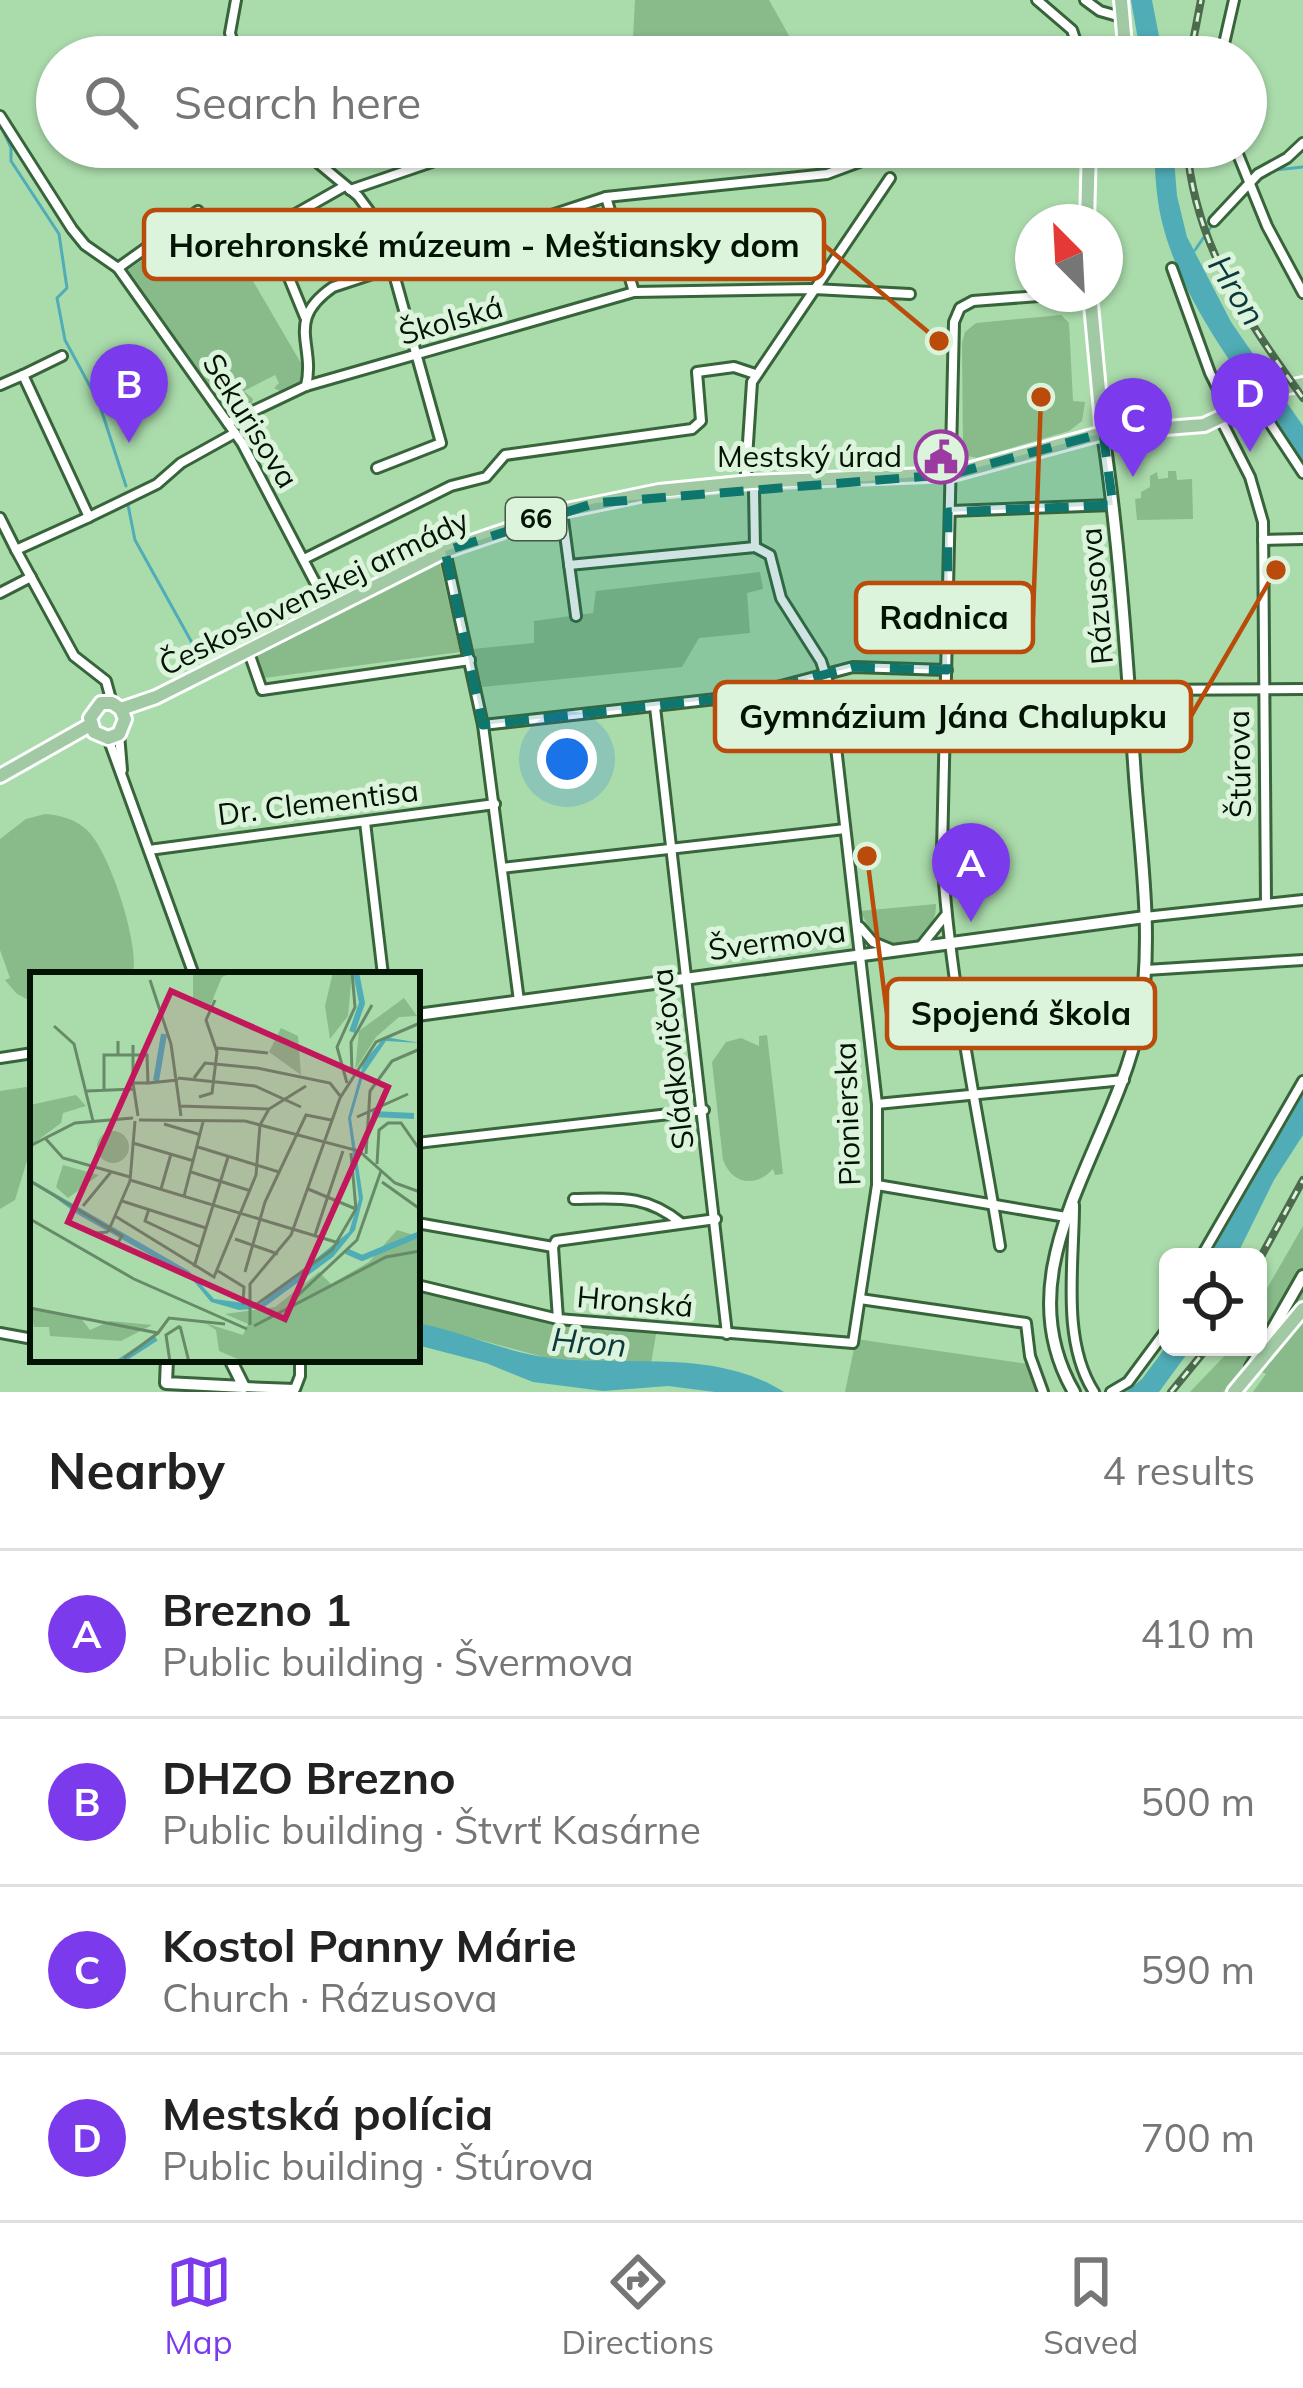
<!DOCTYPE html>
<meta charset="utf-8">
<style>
:root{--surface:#fff;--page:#f6f6f6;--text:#222;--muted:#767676;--line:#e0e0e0;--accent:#7c3aed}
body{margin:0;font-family:Mulish,sans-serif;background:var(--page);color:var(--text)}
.controls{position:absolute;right:36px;bottom:36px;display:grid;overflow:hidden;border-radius:18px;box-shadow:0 3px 9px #0004}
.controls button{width:108px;height:108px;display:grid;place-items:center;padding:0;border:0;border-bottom:3px solid var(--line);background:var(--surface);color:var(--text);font:60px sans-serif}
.compass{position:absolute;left:1015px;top:204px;width:108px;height:108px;border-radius:50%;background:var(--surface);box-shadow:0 3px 9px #0004;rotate:336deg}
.you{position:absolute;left:567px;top:759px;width:42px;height:42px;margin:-30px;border:9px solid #fff;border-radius:50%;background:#1a73e8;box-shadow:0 0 0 18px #1a73e833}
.badge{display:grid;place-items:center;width:78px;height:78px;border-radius:50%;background:var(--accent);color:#fff;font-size:39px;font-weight:700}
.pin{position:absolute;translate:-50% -99px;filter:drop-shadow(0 3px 6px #0008)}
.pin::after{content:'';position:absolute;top:63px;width:42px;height:36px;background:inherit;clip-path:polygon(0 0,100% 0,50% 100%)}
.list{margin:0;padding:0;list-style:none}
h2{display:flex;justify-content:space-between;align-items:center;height:156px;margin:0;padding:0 48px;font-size:51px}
h2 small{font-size:39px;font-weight:400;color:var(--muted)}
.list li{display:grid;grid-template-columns:78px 1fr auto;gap:36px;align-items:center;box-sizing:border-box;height:168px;padding:0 48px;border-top:3px solid var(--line)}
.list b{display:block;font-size:45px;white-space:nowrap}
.list p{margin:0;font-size:39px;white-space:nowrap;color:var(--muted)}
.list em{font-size:39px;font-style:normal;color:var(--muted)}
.icon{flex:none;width:66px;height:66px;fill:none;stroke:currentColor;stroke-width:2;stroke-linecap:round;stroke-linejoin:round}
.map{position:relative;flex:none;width:1303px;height:1392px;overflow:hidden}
.search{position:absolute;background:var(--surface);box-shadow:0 3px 9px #0004;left:36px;right:36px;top:36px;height:132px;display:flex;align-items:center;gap:30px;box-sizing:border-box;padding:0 42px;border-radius:66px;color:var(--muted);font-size:45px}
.sheet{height:828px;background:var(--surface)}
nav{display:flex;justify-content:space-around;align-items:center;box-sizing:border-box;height:168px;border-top:3px solid var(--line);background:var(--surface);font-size:33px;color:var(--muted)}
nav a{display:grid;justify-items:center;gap:6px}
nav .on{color:var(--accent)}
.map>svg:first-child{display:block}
.green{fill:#89ba8a}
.water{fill:#50acb6}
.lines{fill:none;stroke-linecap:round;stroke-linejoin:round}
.stream{stroke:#50acb6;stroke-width:3}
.minor-casing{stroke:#37643a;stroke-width:14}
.tertiary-casing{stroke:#37643a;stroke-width:16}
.secondary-casing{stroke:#37643a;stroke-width:16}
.primary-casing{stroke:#fff;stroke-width:18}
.minor{stroke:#fff;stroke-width:8}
.tertiary{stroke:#fff;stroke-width:10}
.secondary{stroke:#fff;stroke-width:10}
.primary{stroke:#a1caa4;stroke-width:12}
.rail-casing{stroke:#4c6b4d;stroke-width:8}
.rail{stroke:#dcf4dc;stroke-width:3;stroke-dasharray:9;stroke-linecap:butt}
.marked{fill:#0f766e;fill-opacity:0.2;stroke:#0f766e;stroke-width:9;stroke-dasharray:24 15;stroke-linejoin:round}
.labels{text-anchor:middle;stroke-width:10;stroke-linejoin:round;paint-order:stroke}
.shield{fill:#dcf4dc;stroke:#445745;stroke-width:3}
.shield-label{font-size:27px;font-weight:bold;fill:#031404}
.street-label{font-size:30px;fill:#031404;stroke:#dcf4dc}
.poi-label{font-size:30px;fill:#031404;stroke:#dcf4dc;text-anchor:end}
.water-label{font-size:33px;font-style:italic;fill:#0c393e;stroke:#dcf4dc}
.inset-river{fill:none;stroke:#50acb6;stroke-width:6}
.inset-road{fill:none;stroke:#678b68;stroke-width:3}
.view{fill:#c2185b;fill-opacity:0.15;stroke:#c2185b;stroke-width:6}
.inset-edge{fill:none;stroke:#031404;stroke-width:6}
.leader{fill:none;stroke:#ba4b0a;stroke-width:4.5}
.callout-dot{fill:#ba4b0a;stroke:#dcf4dc;stroke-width:4.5}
.callout{fill:#dcf4dc;stroke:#ba4b0a;stroke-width:4.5}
.callout-label{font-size:33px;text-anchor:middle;font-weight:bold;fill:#031404}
</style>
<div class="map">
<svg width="1303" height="1392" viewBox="0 0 1303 1392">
<rect width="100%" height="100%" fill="#aadbab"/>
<g class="green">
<polygon points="635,0 769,0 801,57 632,57"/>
<polygon points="212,211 305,370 301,383 282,392 274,388 279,383 275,375 244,391 253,399 251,406 225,417 125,272"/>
<polygon points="1061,315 1069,323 1073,401 1085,402 1082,421 1069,431 977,458 968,456 963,449 962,343 965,332 976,323"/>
<polygon points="1168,471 1176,471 1177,480 1192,479 1193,519 1137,520 1135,499 1141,498 1141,492 1150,487 1150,476 1157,472 1158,479 1168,478"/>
<polygon points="439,560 460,652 264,678 255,651"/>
<polygon points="760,572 763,589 747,593 750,633 699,638 682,667 482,687 473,649 534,643 534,621 593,613 596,591"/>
<path d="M 45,814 C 61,815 77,820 88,831 C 110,853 140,945 133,975 L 33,975 L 33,1003 L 16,993 L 5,980 L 10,978 L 0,950 L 0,839 L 26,819 Z"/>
<path d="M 936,904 C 936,935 913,951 882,943 L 874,937 L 860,911 Z"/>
<path d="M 767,1035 L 783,1174 L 775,1175 L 773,1169 C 755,1188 732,1184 723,1160 L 712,1062 L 726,1042 L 741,1038 L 759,1046 L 759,1036 Z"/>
<polygon points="33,1086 33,1141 15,1200 0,1209 0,1091"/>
<polygon points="1303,1226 1303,1392 1253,1392 1266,1374 1247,1365 1223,1392 1190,1392 1233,1347 1258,1347 1258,1304"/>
<polygon points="417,1285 558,1319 657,1328 651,1364 547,1358 417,1323"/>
<polygon points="856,1339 1028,1364 1042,1392 845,1392"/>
</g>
<g class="water">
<polygon points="1131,0 1152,0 1163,57 1141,57"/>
<path d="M 1154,147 L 1173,147 L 1177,196 L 1187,237 L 1231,322 L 1303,426 L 1303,464 C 1252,389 1184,311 1162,222 C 1156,197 1155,172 1154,147 Z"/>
<polygon points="1303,1095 1303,1135 1274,1180 1236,1257 1209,1257"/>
<path d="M 417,1323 C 461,1331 507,1353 551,1358 C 628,1367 715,1348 784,1392 L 715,1392 L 668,1386 L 603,1391 L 533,1382 L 486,1363 L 417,1345 Z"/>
<polygon points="1168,1344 1192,1347 1159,1392 1126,1392 1142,1379"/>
</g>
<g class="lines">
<g class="stream">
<polyline points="0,124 11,148 11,161 59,234 67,288 57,298 65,340 99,403 126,486"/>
<polyline points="1275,170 1303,167"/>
<polyline points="1195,250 1213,224"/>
<polyline points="128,505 135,540 196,650"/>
</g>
<g class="minor-casing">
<g id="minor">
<polyline points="236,0 230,33 237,57"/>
<polyline points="1037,0 1072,30 1081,57"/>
<polyline points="1085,0 1100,11 1121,17"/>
<polyline points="1221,57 1234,0"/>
<polyline points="0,116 72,229 85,245 118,268 242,443 328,607"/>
<polyline points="299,147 358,196 372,215 392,267 441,443 377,468"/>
<polyline points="1235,147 1267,226 1303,293"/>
<polyline points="350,190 476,147"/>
<polyline points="606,197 634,292"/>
<polyline points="1214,221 1258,174 1287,158 1303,143"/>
<polyline points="118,268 198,211"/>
<polyline points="1172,268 1210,373 1230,413"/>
<polyline points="305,317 269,229 343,187"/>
<polyline points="23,375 62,356"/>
<polyline points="0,385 23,375 89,517 157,484 181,463 235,433"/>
<path d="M 306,386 C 316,344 284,321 333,287 L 606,197 L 827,174 L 900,147"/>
<polyline points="1264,414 1303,473"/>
<polyline points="1220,418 1250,477 1263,522 1266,903"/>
<polyline points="228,423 306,386 634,292 814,289 910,294"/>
<polyline points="950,511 1113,505"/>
<polyline points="562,512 576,616"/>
<polyline points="89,517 16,550 74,656 106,681 112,703"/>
<polyline points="0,518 16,550"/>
<polyline points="1263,540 1303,539"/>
<polyline points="755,547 754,490 746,473 752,382 890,178"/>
<polyline points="445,551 483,725 519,1001"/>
<polyline points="304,559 451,486 486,477 505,455 692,429 701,421 697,372 734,367 755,374"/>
<polyline points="569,565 755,547"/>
<polyline points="0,593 31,577"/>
<polyline points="248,650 262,690 470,660"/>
<polyline points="1129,690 1303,689"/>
<polyline points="655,707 727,1334"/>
<polyline points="483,725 743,696 853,667 947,670"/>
<polyline points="119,734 122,770"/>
<polyline points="108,738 194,975"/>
<polyline points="365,822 383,975"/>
<polyline points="149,850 495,804"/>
<polyline points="502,868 845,829"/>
<polyline points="1145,917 1303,900"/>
<polyline points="860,927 873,942 890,949"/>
<polyline points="921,946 945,916"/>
<polyline points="1146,970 1303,960"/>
<polyline points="0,1058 33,1053"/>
<polyline points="877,1104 1124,1080"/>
<polyline points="417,1143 704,1110"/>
<polyline points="877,1185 1066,1217"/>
<path d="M 574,1199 C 618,1198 646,1194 681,1223"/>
<path d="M 1074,1205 C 1074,1264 1061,1341 1094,1392"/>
<polyline points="417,1223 553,1247"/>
<path d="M 1000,1246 C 979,1115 949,984 942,852 L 954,322 L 960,308 L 973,301 L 1066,294"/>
<polyline points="553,1247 556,1241 716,1219"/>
<polyline points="553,1247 558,1319"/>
<polyline points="1201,1257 1303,1081"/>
<polyline points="417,1285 558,1319 853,1343 877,1185 877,1104 829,686 821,661 781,598 770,555 755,547"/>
<polyline points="860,1299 1026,1323 1030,1356 1043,1392"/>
<polyline points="0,1333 33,1339"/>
<polyline points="244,1387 295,1389 300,1376 300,1359"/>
<polyline points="1111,1392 1128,1382 1168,1328"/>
</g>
</g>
<g class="tertiary-casing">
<g id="tertiary">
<polyline points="417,1015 1145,917"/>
<polyline points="167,1359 166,1383 244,1387 230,1359"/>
<polyline points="1251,1367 1303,1276"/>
</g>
</g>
<g class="secondary-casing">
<path id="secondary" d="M 1074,1392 C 1001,1267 1115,1147 1139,1022 C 1154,941 1141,858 1135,777 C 1127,662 1120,548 1103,433"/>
</g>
<g class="primary-casing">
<g id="primary">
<polyline points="1121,0 1126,57"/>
<polyline points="1087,222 1089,147"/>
<polyline points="1090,294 1103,433"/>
<polyline points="121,709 125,719 119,734 108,738 94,732 90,718 101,703 112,703 121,709 156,697 445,551 562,511 659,491 751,482 953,474 1103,433 1204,425 1283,388 1303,384"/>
<polyline points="0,776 90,725"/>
<polyline points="1234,1392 1303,1309"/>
</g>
</g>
<use href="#minor" class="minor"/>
<use href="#tertiary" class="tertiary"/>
<use href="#secondary" class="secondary"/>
<use href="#primary" class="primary"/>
<g class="rail-casing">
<g id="rail">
<polyline points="1190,57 1201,0"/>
<path d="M 1187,147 C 1195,246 1247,320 1303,398"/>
<polyline points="1258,1262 1303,1180"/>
<polyline points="1171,1392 1208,1347"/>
</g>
</g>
<use href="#rail" class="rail"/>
</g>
<path class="marked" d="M 1103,433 L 1113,505 L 948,512 L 947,670 L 853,667 L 743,696 L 483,725 L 445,551 L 595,503 L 953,474 Z"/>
<defs>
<g id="civic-ring" transform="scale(2.7)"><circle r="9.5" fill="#dcf4dc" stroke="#9b3aa1" stroke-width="1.5"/><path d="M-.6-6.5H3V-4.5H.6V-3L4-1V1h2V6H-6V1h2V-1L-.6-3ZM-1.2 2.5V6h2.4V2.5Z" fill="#9b3aa1"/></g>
</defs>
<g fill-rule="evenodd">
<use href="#civic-ring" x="941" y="457"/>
</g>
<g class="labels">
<rect class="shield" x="506" y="498" width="60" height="42" rx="9"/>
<g class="shield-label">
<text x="536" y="528">66</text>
</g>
<g class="street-label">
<text transform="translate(451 321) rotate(-16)" y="10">Školská</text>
<text transform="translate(250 421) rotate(58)" y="10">Sekurisova</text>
<text transform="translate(314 593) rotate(-26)" y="10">Československej armády</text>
<text transform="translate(1097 596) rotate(-95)" y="10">Rázusova</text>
<text transform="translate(1240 764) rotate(-91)" y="10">Štúrova</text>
<text transform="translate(318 803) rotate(-7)" y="10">Dr. Clementisa</text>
<text transform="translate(777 941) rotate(-8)" y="10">Švermova</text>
<text transform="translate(673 1059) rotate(-97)" y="10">Sládkovičova</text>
<text transform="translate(848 1114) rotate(-92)" y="10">Pionierska</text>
<text transform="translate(635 1302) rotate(5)" y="10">Hronská</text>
</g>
<g class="poi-label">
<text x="902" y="467">Mestský úrad</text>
</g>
<g class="water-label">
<text transform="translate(1237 290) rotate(58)" y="12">Hron</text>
<text transform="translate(589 1342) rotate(5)" y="12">Hron</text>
</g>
</g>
<g transform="translate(30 972)">
<rect width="390" height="390" fill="#aadbab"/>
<path d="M 163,0 L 202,0 L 202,1 L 192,5 L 180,34 L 163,29 ZM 303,0 L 322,0 L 318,44 L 300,67 L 295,34 ZM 374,26 L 387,44 L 369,45 L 346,65 L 325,98 L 329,59 ZM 251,56 L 268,64 L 271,103 L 239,80 ZM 46,123 L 56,134 L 33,141 L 31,151 L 0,174 L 0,133 ZM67 175a16 16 0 1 1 32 0a16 16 0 1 1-32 0ZM 33,193 L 69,203 L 38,226 L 26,215 ZM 367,258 L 390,265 L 390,390 L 215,390 L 189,379 L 186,358 L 175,351 L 213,363 L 218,352 L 195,342 L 245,335 L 289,300 L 301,312 L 339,290 ZM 0,335 L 50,345 L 60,358 L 80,349 L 122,353 L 91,369 L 20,364 L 19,355 L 4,355 Z" fill="#89ba8a"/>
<path d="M 355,65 L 390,71 L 356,69 L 334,101 L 321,146 L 333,226 L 325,258 L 303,285 L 233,336 L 209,338 L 181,330 L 161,306 L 47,242 L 0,207 L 159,299 L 184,327 L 229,333 L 319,260 L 329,227 L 318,146 L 334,89 Z" fill="#50acb6"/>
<path class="inset-river" d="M 322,60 L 332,31 L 326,0M 126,109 L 134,62M 342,142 L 384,144M 316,279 L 332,286 L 390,262M 89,390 L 126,366"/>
<path class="inset-road" d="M 120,8 L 141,72 L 151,144M 24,54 L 44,72 L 63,149M 88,69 L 88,83 L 103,83 L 103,73M 187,76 L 238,81M 322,99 L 321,70 L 342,33M 148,106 L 225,114 L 271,135M 164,106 L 175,91 L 227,96 L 300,111 L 311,125M 103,111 L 103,83 L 117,83 L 118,111 L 148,108M 317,111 L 307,75 L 325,35 L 322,0M 74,118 L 74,83 L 88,83M 57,119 L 104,117M 169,125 L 182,121 L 187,80 L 176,48 L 185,28M 150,134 L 239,137M 108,144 L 103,111 L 118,111M 327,145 L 378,122M 109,148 L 215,149 L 329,179 L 365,211 L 390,220M 134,152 L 171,163M 15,166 L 33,186 L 100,205M 103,171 L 164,189M 0,174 L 45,151 L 103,146M 168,175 L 249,200M 336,182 L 340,119 L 362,89 L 390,77M 347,192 L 349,158 L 358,151 L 371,151 L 390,178M 161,200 L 221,219M 100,208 L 309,271M 0,209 L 92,264 L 87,272 L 66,261 L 78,260M 352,210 L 390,237M 131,217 L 141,182M 278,217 L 326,237M 154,224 L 173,150M 92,229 L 176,256M 53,234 L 81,200M 119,237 L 115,249 L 170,275M 85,244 L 184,305 L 226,203 L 230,153 L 239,137 L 276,114M 0,247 L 104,307 L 217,357M 78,260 L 100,209 L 105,149M 285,263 L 313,179M 205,267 L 248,282M 164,295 L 198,185M 188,299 L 214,315 L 213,331 L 227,332 L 302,278 L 326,237 L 321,181M 215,300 L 235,230 L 276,143 L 301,148M 263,328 L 327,268 L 351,199M 0,336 L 128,361 L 139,346 L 195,352M 220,353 L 220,312 L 261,263 L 310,126 L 346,70 L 390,51M 150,354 L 159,390M 224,354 L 356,285 L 390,279M 94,386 L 128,361M 140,390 L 136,363 L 150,354"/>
<path class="view" d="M 141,19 L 358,115 L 255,347 L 38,250 Z"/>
<rect width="390" height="390" class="inset-edge"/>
</g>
<path class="leader" d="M939 341L824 245M1041 397L1033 617M1276 570L1191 716M867 856L887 1014"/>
<g class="callout-dot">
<circle cx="939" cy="341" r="12"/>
<circle cx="1041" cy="397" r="12"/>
<circle cx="1276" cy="570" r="12"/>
<circle cx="867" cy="856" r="12"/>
</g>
<g class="callout">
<rect x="144" y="210" width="680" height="69" rx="12"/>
<rect x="856" y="583" width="177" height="69" rx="12"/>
<rect x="715" y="682" width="476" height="69" rx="12"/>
<rect x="887" y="979" width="268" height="69" rx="12"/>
</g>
<g class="callout-label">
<text x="484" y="257">Horehronské múzeum - Meštiansky dom</text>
<text x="944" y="629">Radnica</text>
<text x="953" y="728">Gymnázium Jána Chalupku</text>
<text x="1021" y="1025">Spojená škola</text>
</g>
</svg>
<div class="controls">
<button><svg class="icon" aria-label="locate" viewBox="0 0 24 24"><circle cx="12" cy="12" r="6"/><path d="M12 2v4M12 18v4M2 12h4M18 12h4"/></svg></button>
</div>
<svg class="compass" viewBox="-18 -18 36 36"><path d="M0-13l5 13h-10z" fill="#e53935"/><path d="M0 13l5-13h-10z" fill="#767676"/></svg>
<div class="you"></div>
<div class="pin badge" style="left:971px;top:922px">A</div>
<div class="pin badge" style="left:129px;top:443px">B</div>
<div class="pin badge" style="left:1133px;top:477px">C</div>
<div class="pin badge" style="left:1250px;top:452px">D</div>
<div class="search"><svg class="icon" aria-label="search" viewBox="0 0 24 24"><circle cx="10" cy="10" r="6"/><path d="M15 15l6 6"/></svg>Search here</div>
</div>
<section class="sheet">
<h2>Nearby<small>4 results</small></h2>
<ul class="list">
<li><span class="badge">A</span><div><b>Brezno 1</b><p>Public building · Švermova</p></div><em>410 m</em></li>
<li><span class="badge">B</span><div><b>DHZO Brezno</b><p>Public building · Štvrť Kasárne</p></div><em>500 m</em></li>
<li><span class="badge">C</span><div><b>Kostol Panny Márie</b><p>Church · Rázusova</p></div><em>590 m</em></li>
<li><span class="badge">D</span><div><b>Mestská polícia</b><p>Public building · Štúrova</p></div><em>700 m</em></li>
</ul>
</section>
<nav>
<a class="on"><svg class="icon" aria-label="map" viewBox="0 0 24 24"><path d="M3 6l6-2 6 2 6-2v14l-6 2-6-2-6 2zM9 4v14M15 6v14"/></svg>Map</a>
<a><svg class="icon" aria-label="directions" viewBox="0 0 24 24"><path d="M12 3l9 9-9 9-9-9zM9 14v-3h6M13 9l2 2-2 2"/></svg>Directions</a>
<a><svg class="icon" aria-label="saved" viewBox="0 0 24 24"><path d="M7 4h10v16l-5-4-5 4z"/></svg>Saved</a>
</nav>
